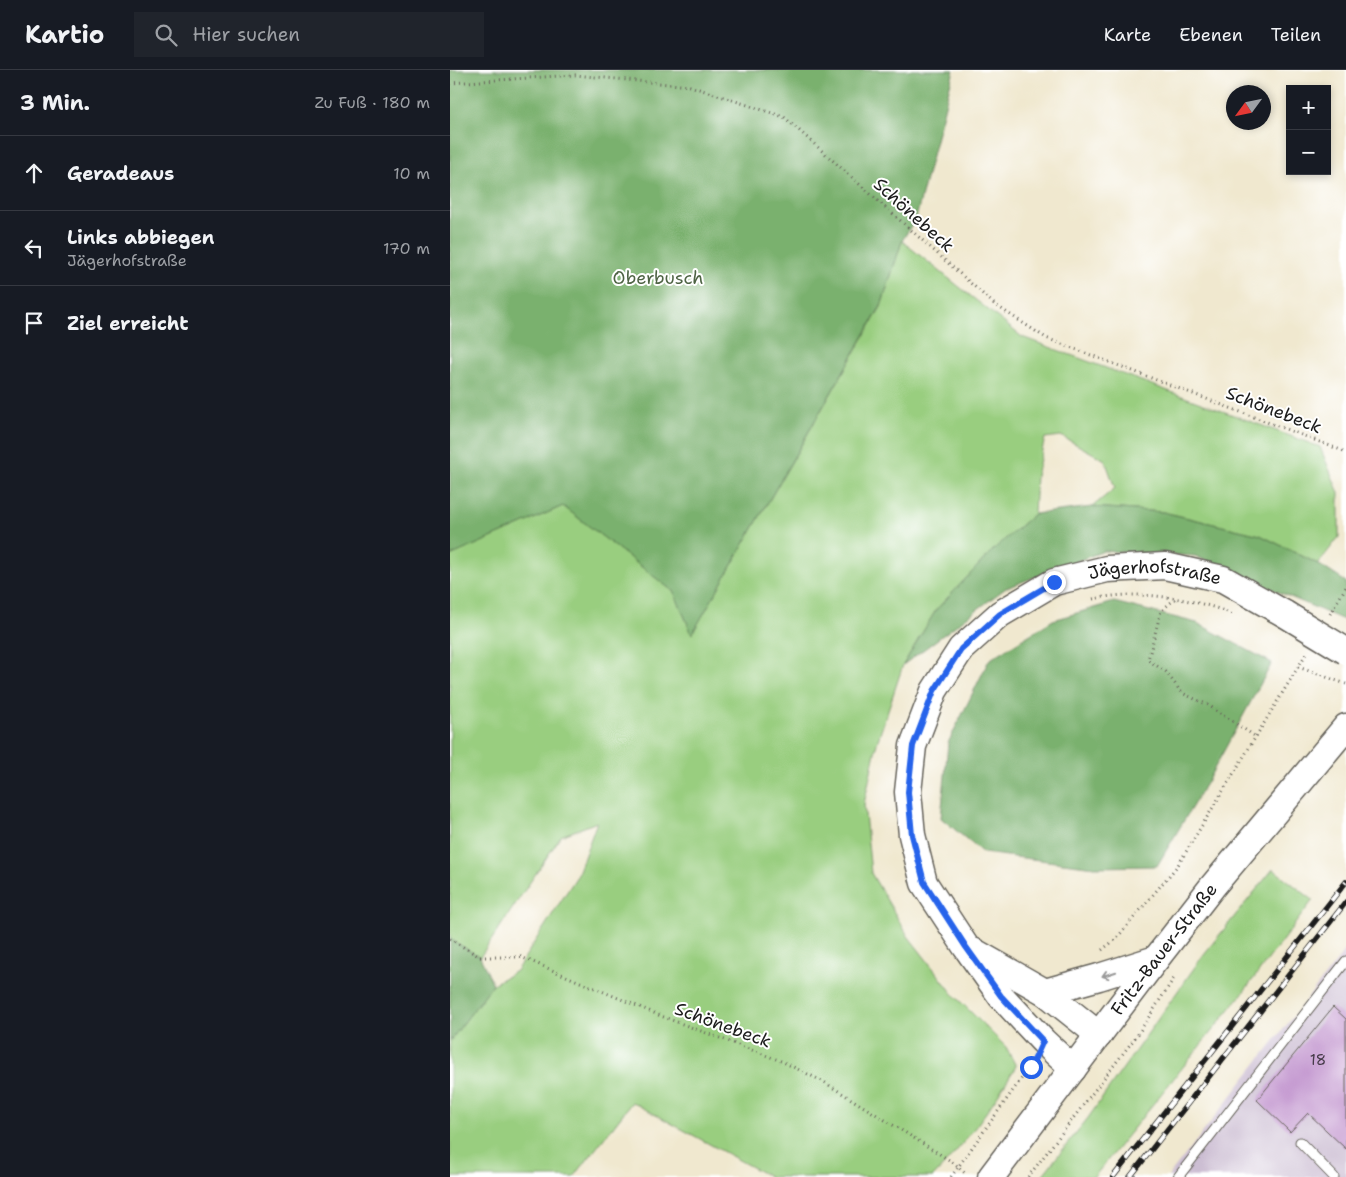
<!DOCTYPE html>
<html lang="de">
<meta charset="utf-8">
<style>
:root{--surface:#171b24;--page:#20242c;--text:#f1f3f6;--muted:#9ea1a6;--line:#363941}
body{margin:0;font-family:"Shantell Sans",sans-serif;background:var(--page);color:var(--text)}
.controls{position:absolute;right:15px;top:15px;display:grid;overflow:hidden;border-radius:0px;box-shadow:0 2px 8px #0003}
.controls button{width:45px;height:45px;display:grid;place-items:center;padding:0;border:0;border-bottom:1px solid var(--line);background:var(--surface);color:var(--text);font:25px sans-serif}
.compass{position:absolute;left:776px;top:15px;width:45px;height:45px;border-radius:50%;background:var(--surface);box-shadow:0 2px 8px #0003;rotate:237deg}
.stop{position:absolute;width:15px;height:15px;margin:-11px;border:4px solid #2563eb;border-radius:50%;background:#fff}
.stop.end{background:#2563eb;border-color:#fff;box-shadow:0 1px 5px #0008}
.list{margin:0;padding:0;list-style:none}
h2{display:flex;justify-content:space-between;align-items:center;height:65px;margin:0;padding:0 20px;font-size:21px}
h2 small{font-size:16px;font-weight:400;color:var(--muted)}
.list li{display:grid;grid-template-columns:32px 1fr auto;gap:15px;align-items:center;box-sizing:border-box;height:75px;padding:0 20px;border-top:1px solid var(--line)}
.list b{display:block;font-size:19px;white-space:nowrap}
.list p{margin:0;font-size:16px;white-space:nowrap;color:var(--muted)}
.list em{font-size:16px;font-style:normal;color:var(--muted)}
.icon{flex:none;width:28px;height:28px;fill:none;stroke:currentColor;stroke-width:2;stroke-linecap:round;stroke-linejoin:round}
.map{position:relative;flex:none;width:896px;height:1107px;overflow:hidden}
header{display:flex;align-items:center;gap:30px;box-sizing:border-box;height:70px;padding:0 25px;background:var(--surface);border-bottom:1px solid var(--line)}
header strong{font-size:24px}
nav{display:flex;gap:28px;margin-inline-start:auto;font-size:18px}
.search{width:350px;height:45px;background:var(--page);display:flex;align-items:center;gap:12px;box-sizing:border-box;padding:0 18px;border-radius:0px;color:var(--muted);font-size:19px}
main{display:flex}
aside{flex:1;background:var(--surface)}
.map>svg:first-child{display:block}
.industrial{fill:#ccbed3}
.green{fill:#99ce7f;stroke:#5a754e}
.forest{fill:#7ab16e;stroke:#4b6645}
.building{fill:#c499d0}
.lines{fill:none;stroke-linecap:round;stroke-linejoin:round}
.lane-casing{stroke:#66635b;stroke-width:11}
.secondary-casing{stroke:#66635b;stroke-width:29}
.path{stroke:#66635b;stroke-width:3;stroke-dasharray:1 4;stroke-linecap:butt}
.lane{stroke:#fff;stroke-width:9}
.secondary{stroke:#fff;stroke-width:26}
.rail-casing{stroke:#1c1c1c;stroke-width:5.5}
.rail{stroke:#fff;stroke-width:4;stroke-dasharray:11;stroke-linecap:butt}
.secondary-bridge-casing{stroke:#66635b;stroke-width:29;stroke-linecap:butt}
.secondary-bridge{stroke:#fff;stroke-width:26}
.oneway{stroke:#999}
.route{stroke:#2563eb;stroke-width:6}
.labels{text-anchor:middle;stroke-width:4;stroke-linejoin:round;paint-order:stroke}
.number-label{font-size:15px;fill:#463b49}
.street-label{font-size:18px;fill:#1c1c1c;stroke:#fff}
.park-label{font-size:18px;fill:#4e6344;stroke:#fff}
</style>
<header>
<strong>Kartio</strong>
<div class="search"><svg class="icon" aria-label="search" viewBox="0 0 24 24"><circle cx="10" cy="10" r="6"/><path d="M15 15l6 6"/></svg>Hier suchen</div>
<nav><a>Karte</a><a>Ebenen</a><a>Teilen</a></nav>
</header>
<main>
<aside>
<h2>3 Min.<small>Zu Fuß · 180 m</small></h2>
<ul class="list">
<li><svg class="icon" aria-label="ahead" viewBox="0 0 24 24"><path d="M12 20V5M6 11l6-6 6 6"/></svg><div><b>Geradeaus</b></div><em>10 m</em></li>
<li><svg class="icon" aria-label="left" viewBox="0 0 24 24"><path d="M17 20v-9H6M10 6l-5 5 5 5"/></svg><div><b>Links abbiegen</b><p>Jägerhofstraße</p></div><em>170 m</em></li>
<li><svg class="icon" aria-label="arrive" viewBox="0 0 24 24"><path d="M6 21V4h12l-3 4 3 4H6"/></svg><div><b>Ziel erreicht</b></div></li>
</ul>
</aside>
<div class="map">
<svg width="896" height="1107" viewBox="0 0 896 1107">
<rect width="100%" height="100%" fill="#fff"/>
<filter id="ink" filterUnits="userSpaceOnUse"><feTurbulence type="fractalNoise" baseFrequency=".02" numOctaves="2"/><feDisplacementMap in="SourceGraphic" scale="10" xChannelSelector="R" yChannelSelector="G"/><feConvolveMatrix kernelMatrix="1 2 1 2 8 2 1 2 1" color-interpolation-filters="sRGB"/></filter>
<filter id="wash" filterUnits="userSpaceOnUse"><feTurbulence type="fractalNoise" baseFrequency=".0096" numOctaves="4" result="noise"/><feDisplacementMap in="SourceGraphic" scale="20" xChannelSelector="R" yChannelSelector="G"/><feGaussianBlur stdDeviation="1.12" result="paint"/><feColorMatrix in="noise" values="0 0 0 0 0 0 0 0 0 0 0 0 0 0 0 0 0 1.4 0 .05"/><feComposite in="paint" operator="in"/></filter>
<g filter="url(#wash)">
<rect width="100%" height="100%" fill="#f0e8cf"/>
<polygon class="industrial" points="896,879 896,1107 718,1107"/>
<g class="green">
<path d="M 452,171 L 572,267 L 870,377 L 889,423 L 889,467 L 868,494 L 810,465 L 713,442 L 642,437 L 665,418 L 655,390 L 611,366 L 595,368 L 586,406 L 584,444 L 544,479 L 486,540 L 453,595 L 427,673 L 414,734 L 421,803 L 458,866 L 504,925 L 556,977 L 566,996 C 543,1035 515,1074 483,1107 L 320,1107 L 182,1032 L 124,1107 L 0,1107 L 0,971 L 43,914 L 66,901 L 127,806 L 147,752 L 111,766 L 30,887 L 0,869 L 0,486 L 113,436 L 224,522 L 242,564 L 431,237 Z"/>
<polygon points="823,799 863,830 792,924 644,1107 591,1107 638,1048 754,884"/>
</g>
<g class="forest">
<polygon points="0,0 504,0 466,148 452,171 431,236 242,564 224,522 113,436 0,486"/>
<polygon points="642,437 713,442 810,465 868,494 896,512 896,551 745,486 654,481 556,518 453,595 486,540 544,479 584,444"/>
<polygon points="664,532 747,553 822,593 758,710 707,796 645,797 533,783 491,748 498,673 539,590 603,550"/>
<polygon points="0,869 30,887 43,914 0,971"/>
</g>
<g id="blocks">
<polygon class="building" points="883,937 896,949 896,1079 858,1043 840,1062 807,1030"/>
</g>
</g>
<g filter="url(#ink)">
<use href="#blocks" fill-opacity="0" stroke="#66635b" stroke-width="1"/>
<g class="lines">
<g class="lane-casing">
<g id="lane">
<polyline points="850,1072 884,1107"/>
<polyline points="728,1107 896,891"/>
</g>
</g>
<g class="secondary-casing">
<g id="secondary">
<polyline points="523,881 595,922 649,965"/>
<polyline points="595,922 649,907 706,889"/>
<path id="s1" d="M 623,999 L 593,971 L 551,926 L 516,877 L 474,813 L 462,765 L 458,722 L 463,676 L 484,621 L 511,579 L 550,544 L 604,512 L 657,499 L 715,496 L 773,509 L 835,544"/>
<path id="s2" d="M 541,1107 L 706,889 L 762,817 L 896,657"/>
</g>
</g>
<g class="path">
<polyline points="0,13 125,5 240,16 334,47 544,234 596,268 896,382"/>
<path d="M 643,529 C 685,520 742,527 782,544"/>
<polyline points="725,529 711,541 698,590 716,602 732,623 758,635 806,667"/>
<polyline points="880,544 896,517"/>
<polyline points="848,597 896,614"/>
<polyline points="0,869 30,887 71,887 211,946 331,991 374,1012 504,1093 517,1105"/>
<polyline points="652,880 666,869 728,795 856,584"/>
<polyline points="501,1107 582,994"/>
<polyline points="578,1107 688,964 724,908"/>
</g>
<use href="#lane" class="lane"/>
<use href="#secondary" class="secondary"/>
<g class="rail-casing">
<g id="rail">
<polyline points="663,1107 896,812"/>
<polyline points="680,1107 896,832"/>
</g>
</g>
<use href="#rail" class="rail"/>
<g class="secondary-bridge-casing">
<polyline id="secondary-bridge" points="835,544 896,581"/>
</g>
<use href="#secondary-bridge" class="secondary-bridge"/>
</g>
<defs><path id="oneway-shaft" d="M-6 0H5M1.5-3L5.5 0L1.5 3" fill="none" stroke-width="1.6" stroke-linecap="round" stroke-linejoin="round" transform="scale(1.25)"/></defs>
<use class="oneway" href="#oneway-shaft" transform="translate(659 904) rotate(162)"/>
</g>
<g class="lines" filter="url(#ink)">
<polyline class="route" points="581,997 593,971 551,926 516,877 474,812 462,765 458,722 463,676 484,621 511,579 550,544 604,512"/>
</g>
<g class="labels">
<g class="number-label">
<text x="868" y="995">18</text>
</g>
<g class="street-label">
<text transform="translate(464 145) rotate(42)" y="6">Schönebeck</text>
<text transform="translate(824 340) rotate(21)" y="6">Schönebeck</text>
<text dy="6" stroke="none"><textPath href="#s1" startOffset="705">Jägerhofstraße</textPath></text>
<text dy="6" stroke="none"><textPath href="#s2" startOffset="286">Fritz-Bauer-Straße</textPath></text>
<text transform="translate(273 955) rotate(20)" y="6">Schönebeck</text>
</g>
<g class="park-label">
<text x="208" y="214">Oberbusch</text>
</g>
</g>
</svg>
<div class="controls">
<button>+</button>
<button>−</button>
</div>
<svg class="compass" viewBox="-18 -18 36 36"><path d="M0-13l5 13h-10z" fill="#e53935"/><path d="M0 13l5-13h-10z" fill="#9ea1a6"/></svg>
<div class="stop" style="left:581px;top:997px"></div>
<div class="stop end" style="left:604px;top:512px"></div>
</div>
</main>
